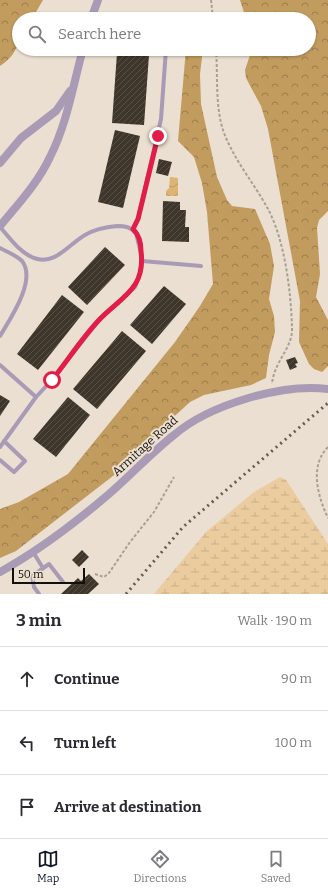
<!DOCTYPE html>
<meta charset="utf-8">
<style>
:root{--surface:#fff;--page:#f7f7f7;--text:#2b2b33;--muted:#7c7c81;--line:#e1e1e2;--accent:#111827}
body{margin:0;font-family:Bitter,serif;background:var(--page);color:var(--text)}
.scale{position:absolute;left:12px;bottom:10px;width:73px;box-sizing:border-box;padding-left:4px;border:2px solid #130f0a;border-top:0;font-size:11px;line-height:14px;white-space:nowrap;color:#130f0a;-webkit-text-stroke:3px #eadfd0;paint-order:stroke}
.stop{position:absolute;width:12px;height:12px;margin:-9px;border:3px solid #e11d48;border-radius:50%;background:#fff}
.stop.end{background:#e11d48;border-color:#fff;box-shadow:0 1px 4px #0008}
.list{margin:0;padding:0;list-style:none}
h2{display:flex;justify-content:space-between;align-items:center;height:52px;margin:0;padding:0 16px;font-size:17px}
h2 small{font-size:13px;font-weight:400;color:var(--muted)}
.list li{display:grid;grid-template-columns:26px 1fr auto;gap:12px;align-items:center;box-sizing:border-box;height:64px;padding:0 16px;border-top:1px solid var(--line)}
.list b{display:block;font-size:15px;white-space:nowrap}
.list em{font-size:13px;font-style:normal;color:var(--muted)}
.icon{flex:none;width:22px;height:22px;fill:none;stroke:currentColor;stroke-width:2;stroke-linecap:round;stroke-linejoin:round}
.map{position:relative;flex:none;width:328px;height:594px;overflow:hidden}
.search{position:absolute;background:var(--surface);box-shadow:0 1px 3px #0004;left:12px;right:12px;top:12px;height:44px;display:flex;align-items:center;gap:10px;box-sizing:border-box;padding:0 14px;border-radius:22px;color:var(--muted);font-size:15px}
.sheet{height:244px;background:var(--surface)}
nav{display:flex;justify-content:space-around;align-items:center;box-sizing:border-box;height:56px;border-top:1px solid var(--line);background:var(--surface);font-size:11px;color:var(--muted)}
nav a{display:grid;justify-items:center;gap:2px}
nav .on{color:var(--accent)}
.map>svg:first-child{display:block}
.forest{fill:url(#forest-crowns)}
.wetland{fill:url(#wetland-marsh)}
.water{fill:url(#water-waves)}
.building{fill:url(#building-hatch)}
.lines{fill:none;stroke-linecap:round;stroke-linejoin:round}
.path{stroke:#a8a094;stroke-width:2;stroke-dasharray:3 2;stroke-linecap:butt}
.service{stroke:#a99bb6;stroke-width:4}
.minor{stroke:#a99bb6;stroke-width:8}
.rail{stroke:#635d54;stroke-width:3;stroke-dasharray:2 4;stroke-linecap:butt}
.route{stroke:#e11d48;stroke-width:5}
.labels{text-anchor:middle;stroke-width:4;stroke-linejoin:round;paint-order:stroke}
.street-label{font-size:12px;fill:#130f0a;stroke:#eadfd0}
</style>
<div class="map">
<svg width="328" height="594" viewBox="0 0 328 594">
<defs>
<pattern id="forest-crowns" width="20" height="18" patternUnits="userSpaceOnUse"><rect width="20" height="18" fill="#c29b5e"/><path d="M2 6a3 3 0 1 1 6 0M12 15a3 3 0 1 1 6 0" fill="none" stroke="#9c7d4c"/></pattern>
<pattern id="wetland-marsh" width="20" height="14" patternUnits="userSpaceOnUse"><rect width="20" height="14" fill="#ebcc9e"/><path d="M1 5h8M5 5V1M11 12h8M15 12V8" fill="none" stroke="#c9ae87"/></pattern>
<pattern id="water-waves" width="16" height="10" patternUnits="userSpaceOnUse"><rect width="16" height="10" fill="#dcb476"/><path d="M0 5q4-4 8 0t8 0" fill="none" stroke="#bc9a65"/></pattern>
<pattern id="building-hatch" width="6" height="6" patternUnits="userSpaceOnUse"><rect width="6" height="6" fill="#3e362a"/><path d="M-1 1l2-2M0 6l6-6M5 7l2-2" fill="none" stroke="#565046"/></pattern>
</defs>
<rect width="100%" height="100%" fill="#eadfd0"/>
<g class="forest">
<path d="M 0,0 L 43,0 L 32,19 L 19,19 C 19,42 20,52 0,66 Z"/>
<polygon points="240,0 328,0 328,211 319,220 317,228 320,274 316,297 328,320 328,366 322,372 314,369 309,364 299,342 300,301 268,129 261,106 246,78 245,70 252,49 309,49 309,19 246,19"/>
<polygon points="186,49 203,49 200,74 201,104 217,177 227,200 232,206 255,209 270,244 274,266 269,299 274,316 275,332 269,355 266,378 251,385 204,395 190,402 165,425 131,462 16,551 0,558 0,509 19,502 68,474 175,342 200,306 213,284 207,212 202,183 194,157 178,141"/>
</g>
<polygon class="wetland" points="280,477 286,480 328,544 328,594 154,594 206,532 254,492"/>
<polygon class="water" points="170,177 178,178 178,196 166,196 166,191 169,188"/>
<g class="building">
<polygon points="117,53 149,55 144,125 112,123"/>
<polygon points="115,130 140,136 123,208 98,202"/>
<polygon points="159,159 172,162 168,176 156,173"/>
<polygon points="163,201 180,202 180,210 186,210 185,227 189,227 189,242 162,241"/>
<polygon points="105,247 125,265 87,305 68,287"/>
<polygon points="164,286 186,304 152,344 130,325"/>
<polygon points="62,295 84,312 38,370 17,354"/>
<polygon points="122,331 146,351 97,409 73,389"/>
<polygon points="295,357 298,363 295,364 297,367 290,370 286,360"/>
<polygon points="0,395 10,401 0,416"/>
<polygon points="68,397 90,415 56,457 33,439"/>
<polygon points="82,550 89,557 79,567 72,560"/>
<polygon points="89,574 99,584 88,594 61,594 78,578 81,581"/>
</g>
<g class="lines">
<g class="path">
<polyline points="211,0 213,19"/>
<path d="M 216,49 C 218,76 215,105 223,130 C 233,159 254,183 268,209 C 285,241 291,292 292,328 C 293,348 274,361 272,384"/>
<path d="M 328,447 C 309,466 318,497 328,518"/>
<polyline points="95,574 104,577 109,573 130,542 154,512 174,477"/>
</g>
<g class="service">
<polyline points="91,17 102,19"/>
<path d="M 0,227 C 10,238 20,253 34,258 C 55,266 69,244 85,235 C 95,229 106,227 117,226 C 125,226 131,227 136,233 L 142,258 L 140,273 L 135,287 L 99,320 L 52,380 L 36,397 L 0,447"/>
<polyline points="133,229 138,219 161,119 166,49"/>
<path d="M 0,248 C 7,252 16,255 22,261 C 37,280 10,319 0,336"/>
<polyline points="142,261 201,266"/>
<polyline points="0,365 36,397"/>
<polyline points="0,460 14,472 25,461 4,441"/>
<polyline points="33,552 43,568"/>
<polyline points="39,594 34,587 32,576 49,564 63,582"/>
</g>
<g class="minor">
<polyline points="91,19 98,0"/>
<polyline points="0,163 21,138 56,111 70,91"/>
<path d="M 0,226 C 18,204 38,183 50,157 C 67,124 73,85 83,49"/>
<path d="M 0,572 C 38,551 75,523 109,494 C 131,475 151,453 174,435 C 209,405 282,383 328,389"/>
</g>
<polyline class="rail" points="126,594 183,527 328,403"/>
</g>
<g class="lines">
<path class="route" d="M 52,380 C 68,360 82,338 99,320 C 121,297 146,289 141,251 C 141,243 139,235 133,229 L 138,219 L 158,136"/>
</g>
<g class="labels">
<g class="street-label">
<text transform="translate(145 446) rotate(-42)" y="4">Armitage Road</text>
</g>
</g>
</svg>
<div class="scale">50 m</div>
<div class="stop" style="left:52px;top:380px"></div>
<div class="stop end" style="left:158px;top:136px"></div>
<div class="search"><svg class="icon" aria-label="search" viewBox="0 0 24 24"><circle cx="10" cy="10" r="6"/><path d="M15 15l6 6"/></svg>Search here</div>
</div>
<section class="sheet">
<h2>3 min<small>Walk · 190 m</small></h2>
<ul class="list">
<li><svg class="icon" aria-label="ahead" viewBox="0 0 24 24"><path d="M12 20V5M6 11l6-6 6 6"/></svg><div><b>Continue</b></div><em>90 m</em></li>
<li><svg class="icon" aria-label="left" viewBox="0 0 24 24"><path d="M17 20v-9H6M10 6l-5 5 5 5"/></svg><div><b>Turn left</b></div><em>100 m</em></li>
<li><svg class="icon" aria-label="arrive" viewBox="0 0 24 24"><path d="M6 21V4h12l-3 4 3 4H6"/></svg><div><b>Arrive at destination</b></div></li>
</ul>
</section>
<nav>
<a class="on"><svg class="icon" aria-label="map" viewBox="0 0 24 24"><path d="M3 6l6-2 6 2 6-2v14l-6 2-6-2-6 2zM9 4v14M15 6v14"/></svg>Map</a>
<a><svg class="icon" aria-label="directions" viewBox="0 0 24 24"><path d="M12 3l9 9-9 9-9-9zM9 14v-3h6M13 9l2 2-2 2"/></svg>Directions</a>
<a><svg class="icon" aria-label="saved" viewBox="0 0 24 24"><path d="M7 4h10v16l-5-4-5 4z"/></svg>Saved</a>
</nav>
